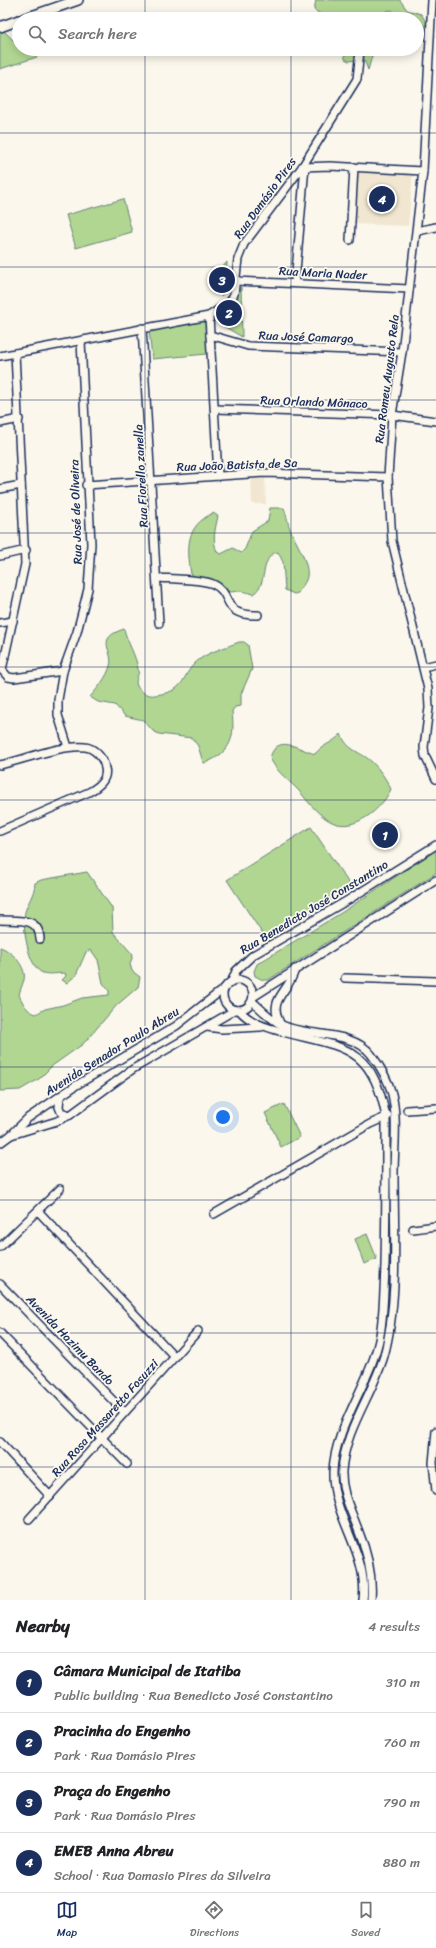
<!DOCTYPE html>
<meta charset="utf-8">
<style>
:root{--surface:#fff;--page:#f2f2f2;--text:#202124;--muted:#757577;--line:#e0e0e0;--accent:#1b2f5e}
body{margin:0;font-family:Sriracha,sans-serif;background:var(--page);color:var(--text)}
.you{position:absolute;left:223px;top:1117px;width:14px;height:14px;margin:-10px;border:3px solid #fff;border-radius:50%;background:#1a73e8;box-shadow:0 0 0 6px #1a73e833}
.badge{display:grid;place-items:center;width:26px;height:26px;border-radius:50%;background:var(--accent);color:#fff;font-size:13px;font-weight:700}
.pin{position:absolute;translate:-50% -50%;border:2px solid #fff;box-shadow:0 1px 4px #0006}
.list{margin:0;padding:0;list-style:none}
h2{display:flex;justify-content:space-between;align-items:center;height:52px;margin:0;padding:0 16px;font-size:17px}
h2 small{font-size:13px;font-weight:400;color:var(--muted)}
.list li{display:grid;grid-template-columns:26px 1fr auto;gap:12px;align-items:center;box-sizing:border-box;height:60px;padding:0 16px;border-top:1px solid var(--line)}
.list b{display:block;font-size:15px;white-space:nowrap}
.list p{margin:0;font-size:13px;white-space:nowrap;color:var(--muted)}
.list em{font-size:13px;font-style:normal;color:var(--muted)}
.icon{flex:none;width:22px;height:22px;fill:none;stroke:currentColor;stroke-width:2;stroke-linecap:round;stroke-linejoin:round}
.map{position:relative;flex:none;width:436px;height:1600px;overflow:hidden}
.search{position:absolute;background:var(--surface);box-shadow:0 2px 10px #0003;left:12px;right:12px;top:12px;height:44px;display:flex;align-items:center;gap:10px;box-sizing:border-box;padding:0 14px;border-radius:22px;color:var(--muted);font-size:15px}
.sheet{height:292px;background:var(--surface)}
nav{display:flex;justify-content:space-around;align-items:center;box-sizing:border-box;height:56px;border-top:1px solid var(--line);background:var(--surface);font-size:11px;color:var(--muted)}
nav a{display:grid;justify-items:center;gap:2px}
nav .on{color:var(--accent)}
.map>svg:first-child{display:block}
.built{fill:#f1e7d1}
.green{fill:#b1d692;stroke:#668278}
.lines{fill:none;stroke-linecap:round;stroke-linejoin:round}
.minor-casing{stroke:#1b2f5e;stroke-width:10}
.tertiary-casing{stroke:#1b2f5e;stroke-width:12}
.minor{stroke:#fbf7ec;stroke-width:7}
.tertiary{stroke:#fbf7ec;stroke-width:9}
.grid{fill:none;stroke:#1b2f5e;stroke-width:1;stroke-opacity:0.55}
.labels{text-anchor:middle;stroke-width:3.5;stroke-linejoin:round;paint-order:stroke}
.street-label{font-size:12px;fill:#1b2f5e;stroke:#fbf7ec}
</style>
<div class="map">
<svg width="436" height="1600" viewBox="0 0 436 1600">
<rect width="100%" height="100%" fill="#fbf7ec"/>
<filter id="ink" filterUnits="userSpaceOnUse"><feTurbulence type="fractalNoise" baseFrequency=".025" numOctaves="2"/><feDisplacementMap in="SourceGraphic" scale="8" xChannelSelector="R" yChannelSelector="G"/><feConvolveMatrix kernelMatrix="1 2 1 2 8 2 1 2 1" color-interpolation-filters="sRGB"/></filter>
<g filter="url(#ink)">
<g class="built">
<polygon points="355,172 413,174 408,226 354,224"/>
<polygon points="265,476 266,504 252,504 251,477"/>
</g>
<g class="green">
<polygon points="316,0 400,0 407,10 421,14 427,23 425,26 417,22 417,19 395,14 392,10 386,11 383,19 329,19 314,10"/>
<polygon points="0,27 13,40 19,41 19,49 36,49 38,52 37,57 0,69"/>
<polygon points="344,49 374,49 368,70 364,59 349,61 345,59"/>
<polygon points="123,199 132,232 76,248 66,215"/>
<polygon points="227,262 226,289 221,296 217,274"/>
<path d="M 241,287 L 242,337 L 215,321 L 214,315 C 226,307 235,301 241,287 Z"/>
<polygon points="199,317 206,323 207,354 152,359 149,329"/>
<path d="M 270,508 L 284,508 C 287,515 288,526 291,531 C 296,543 312,567 306,580 C 304,585 300,589 298,593 L 294,594 L 285,590 L 283,562 L 278,552 C 264,554 265,574 261,584 C 260,588 256,591 254,594 L 241,591 L 230,592 L 220,587 L 205,583 L 191,574 C 187,547 185,527 213,513 L 218,516 C 215,530 212,540 217,552 L 221,554 L 233,548 L 241,553 L 245,549 L 252,531 L 268,521 Z"/>
<path d="M 124,629 C 127,642 136,655 138,669 C 140,675 134,680 137,686 C 141,693 148,696 155,695 C 190,691 179,674 200,659 C 211,651 227,647 239,642 L 244,642 L 248,645 L 252,669 L 241,694 L 241,706 L 235,707 L 232,711 C 235,737 232,752 205,763 L 203,762 L 198,746 L 192,738 L 159,734 L 153,731 L 143,720 L 125,716 L 115,705 L 98,702 L 90,697 C 98,688 107,677 110,666 C 115,651 93,639 124,629 Z"/>
<path d="M 341,734 C 348,752 361,751 373,763 C 380,770 386,779 391,789 C 383,808 354,833 332,822 C 319,816 309,803 300,792 C 289,780 277,773 270,758 C 277,733 298,749 315,754 C 322,745 333,743 341,734 Z"/>
<polygon points="311,827 352,888 266,939 227,880"/>
<polygon points="436,850 436,873 268,980 263,980 255,976 254,971 257,964 341,913"/>
<path d="M 87,872 L 112,908 L 113,932 L 133,955 L 130,964 L 132,971 L 140,977 L 138,987 L 117,1005 L 83,1044 L 52,1066 L 39,1079 L 20,1090 L 0,1091 L 0,947 C 12,951 27,967 24,980 C 22,986 20,990 19,995 C 23,1003 26,1011 36,1014 L 45,1009 L 63,1005 L 82,998 L 109,995 L 109,991 L 103,983 L 98,960 L 91,950 L 86,952 L 76,975 L 67,983 L 62,980 L 66,976 L 65,973 C 59,973 50,975 43,973 C 28,968 22,926 25,912 C 28,901 34,896 35,883 L 41,880 Z"/>
<polygon points="284,1104 300,1137 281,1147 265,1113"/>
<polygon points="367,1234 377,1259 364,1264 355,1239"/>
</g>
<g class="lines">
<g class="minor-casing">
<g id="minor">
<polyline points="432,0 423,171 402,352 392,415 388,477 392,541 428,689 429,708 424,747 425,756 436,779"/>
<polyline points="302,167 330,166 423,171"/>
<polyline points="417,231 436,227"/>
<polyline points="350,240 354,167"/>
<polyline points="236,281 409,289"/>
<polyline points="295,283 305,166"/>
<polyline points="209,316 218,476"/>
<polyline points="142,328 159,623"/>
<polyline points="210,335 248,346 402,352"/>
<polyline points="15,353 25,564 2,670 8,677 14,678 63,671"/>
<polyline points="0,356 209,316 230,302 234,294 238,259 244,244 302,167 357,79 360,50"/>
<polyline points="215,409 392,415 436,421"/>
<polyline points="0,423 19,419"/>
<polyline points="86,485 264,473 388,477"/>
<polyline points="0,489 21,485"/>
<polyline points="0,556 26,550"/>
<path d="M 157,578 C 171,579 201,579 213,584 C 235,594 219,616 258,615"/>
<polyline points="0,623 13,621"/>
<polyline points="423,667 436,664"/>
<polyline points="68,747 58,715 58,700 63,671 77,632 88,589 91,544 81,341"/>
<path d="M 0,765 C 23,760 63,744 85,747 C 95,748 104,759 105,768 C 108,780 98,787 89,792 L 0,831"/>
<path d="M 0,920 C 17,921 39,916 40,939"/>
<polyline points="345,978 436,981"/>
<circle cx="238" cy="995" r="15"/>
<polyline points="231,983 236,971 253,955 348,900 436,845"/>
<polyline points="253,997 436,880"/>
<path d="M 252,1001 C 261,1009 271,1020 282,1025 C 307,1037 352,1030 371,1054 C 380,1066 388,1079 392,1094 C 398,1119 394,1149 394,1175 C 394,1232 399,1301 384,1356 C 372,1396 345,1429 342,1471 C 341,1493 352,1512 359,1532 C 368,1554 373,1576 371,1600"/>
<path d="M 239,1010 C 251,1023 263,1026 279,1031 C 342,1048 372,1043 386,1117 C 386,1166 386,1216 385,1265 C 384,1288 384,1312 380,1335 C 372,1381 334,1427 333,1472 C 332,1517 369,1553 363,1600"/>
<path d="M 280,1023 C 267,998 290,992 295,969"/>
<polyline points="207,1027 222,1029 261,1027"/>
<polyline points="60,1096 59,1107 61,1112 70,1115"/>
<polyline points="407,1110 436,1108"/>
<polyline points="11,1135 57,1121 70,1115 133,1069 235,1010"/>
<polyline points="0,1143 11,1135 28,1118 75,1086 176,1026 226,987"/>
<polyline points="38,1211 175,1357"/>
<polyline points="214,1214 370,1124 388,1116"/>
<polyline points="413,1229 436,1226"/>
<polyline points="0,1247 60,1189"/>
<polyline points="0,1284 124,1412"/>
<polyline points="0,1333 127,1464"/>
<polyline points="436,1431 433,1463 436,1491"/>
<polyline points="0,1442 50,1496"/>
<polyline points="29,1519 198,1331"/>
</g>
</g>
<g class="tertiary-casing">
<g id="tertiary">
<polyline points="23,19 78,0"/>
<polyline points="0,27 19,20"/>
</g>
</g>
<use href="#minor" class="minor"/>
<use href="#tertiary" class="tertiary"/>
</g>
</g>
<path class="grid" d="M 145,0 L 145,19M 291,0 L 291,19M 145,49 L 145,1600M 291,49 L 291,1600M 0,133 L 436,133M 0,267 L 436,267M 0,400 L 436,400M 0,533 L 436,533M 0,667 L 436,667M 0,800 L 436,800M 0,933 L 436,933M 0,1067 L 436,1067M 0,1200 L 436,1200M 0,1333 L 436,1333M 0,1467 L 436,1467"/>
<g class="labels">
<g class="street-label">
<text transform="translate(265 198) rotate(-54)" y="4">Rua Damásio Pires</text>
<text transform="translate(323 273) rotate(3)" y="4">Rua Maria Nader</text>
<text transform="translate(306 337) rotate(2)" y="4">Rua José Camargo</text>
<text transform="translate(387 379) rotate(-83)" y="4">Rua Romeu Augusto Rela</text>
<text transform="translate(314 402) rotate(2)" y="4">Rua Orlando Mônaco</text>
<text transform="translate(237 465) rotate(-2)" y="4">Rua João Batista de Sa</text>
<text transform="translate(141 476) rotate(-93)" y="4">Rua Fiorello zanella</text>
<text transform="translate(76 512) rotate(-92)" y="4">Rua José de Oliveira</text>
<text transform="translate(314 907) rotate(-31)" y="4">Rua Benedicto José Constantino</text>
<text transform="translate(112 1051) rotate(-32)" y="4">Avenida Senador Paulo Abreu</text>
<text transform="translate(70 1340) rotate(46)" y="4">Avenida Hazimu Bando</text>
<text transform="translate(105 1418) rotate(-48)" y="4">Rua Rosa Massaretto Fosuzzi</text>
</g>
</g>
</svg>
<div class="you"></div>
<div class="pin badge" style="left:385px;top:835px">1</div>
<div class="pin badge" style="left:229px;top:313px">2</div>
<div class="pin badge" style="left:222px;top:280px">3</div>
<div class="pin badge" style="left:382px;top:199px">4</div>
<div class="search"><svg class="icon" aria-label="search" viewBox="0 0 24 24"><circle cx="10" cy="10" r="6"/><path d="M15 15l6 6"/></svg>Search here</div>
</div>
<section class="sheet">
<h2>Nearby<small>4 results</small></h2>
<ul class="list">
<li><span class="badge">1</span><div><b>Câmara Municipal de Itatiba</b><p>Public building · Rua Benedicto José Constantino</p></div><em>310 m</em></li>
<li><span class="badge">2</span><div><b>Pracinha do Engenho</b><p>Park · Rua Damásio Pires</p></div><em>760 m</em></li>
<li><span class="badge">3</span><div><b>Praça do Engenho</b><p>Park · Rua Damásio Pires</p></div><em>790 m</em></li>
<li><span class="badge">4</span><div><b>EMEB Anna Abreu</b><p>School · Rua Damasio Pires da Silveira</p></div><em>880 m</em></li>
</ul>
</section>
<nav>
<a class="on"><svg class="icon" aria-label="map" viewBox="0 0 24 24"><path d="M3 6l6-2 6 2 6-2v14l-6 2-6-2-6 2zM9 4v14M15 6v14"/></svg>Map</a>
<a><svg class="icon" aria-label="directions" viewBox="0 0 24 24"><path d="M12 3l9 9-9 9-9-9zM9 14v-3h6M13 9l2 2-2 2"/></svg>Directions</a>
<a><svg class="icon" aria-label="saved" viewBox="0 0 24 24"><path d="M7 4h10v16l-5-4-5 4z"/></svg>Saved</a>
</nav>
